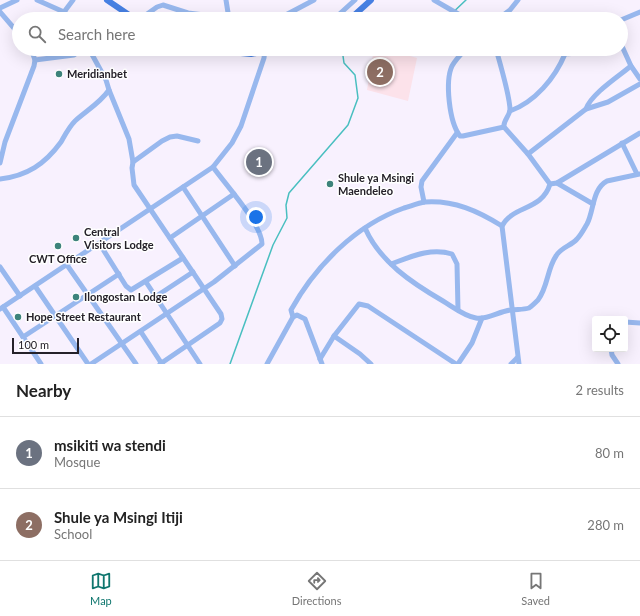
<!DOCTYPE html>
<style>
:root{--surface:#fff;--page:#f2f2f2;--text:#222;--muted:#767676;--line:#e0e0e0;--accent:#0f766e}
body{margin:0;font-family:Lato,sans-serif;background:var(--page);color:var(--text)}
.controls{position:absolute;right:12px;bottom:12px;display:grid;overflow:hidden;border-radius:4px;box-shadow:0 4px 16px #0002}
.controls button{width:36px;height:36px;display:grid;place-items:center;padding:0;border:0;border-bottom:1px solid var(--line);background:var(--surface);color:var(--text);font:20px sans-serif}
.scale{position:absolute;left:12px;bottom:10px;width:67px;box-sizing:border-box;padding-left:4px;border:2px solid #252129;border-top:0;font-size:11px;line-height:14px;white-space:nowrap;color:#252129;-webkit-text-stroke:3px #fff;paint-order:stroke}
.you{position:absolute;left:256px;top:217px;width:14px;height:14px;margin:-10px;border:3px solid #fff;border-radius:50%;background:#1a73e8;box-shadow:0 0 0 6px #1a73e833}
.badge{display:grid;place-items:center;width:26px;height:26px;border-radius:50%;background:var(--accent);color:#fff;font-size:13px;font-weight:700}
.pin{position:absolute;translate:-50% -50%;border:2px solid #fff;box-shadow:0 1px 4px #0006}
.list{margin:0;padding:0;list-style:none}
h2{display:flex;justify-content:space-between;align-items:center;height:52px;margin:0;padding:0 16px;font-size:17px}
h2 small{font-size:13px;font-weight:400;color:var(--muted)}
.list li{display:grid;grid-template-columns:26px 1fr auto;gap:12px;align-items:center;box-sizing:border-box;height:72px;padding:0 16px;border-top:1px solid var(--line)}
.list b{display:block;font-size:15px;white-space:nowrap}
.list p{margin:0;font-size:13px;white-space:nowrap;color:var(--muted)}
.list em{font-size:13px;font-style:normal;color:var(--muted)}
.icon{flex:none;width:22px;height:22px;fill:none;stroke:currentColor;stroke-width:2;stroke-linecap:round;stroke-linejoin:round}
.map{position:relative;flex:none;width:640px;height:364px;overflow:hidden}
.search{position:absolute;background:var(--surface);box-shadow:0 4px 16px #0002;left:12px;right:12px;top:12px;height:44px;display:flex;align-items:center;gap:10px;box-sizing:border-box;padding:0 14px;border-radius:22px;color:var(--muted);font-size:15px}
.sheet{height:196px;background:var(--surface)}
nav{display:flex;justify-content:space-around;align-items:center;box-sizing:border-box;height:56px;border-top:1px solid var(--line);background:var(--surface);font-size:11px;color:var(--muted)}
nav a{display:grid;justify-items:center;gap:2px}
nav .on{color:var(--accent)}
.map>svg:first-child{display:block}
.education{fill:#fce2ea}
.lines{fill:none;stroke-linecap:round;stroke-linejoin:round}
.stream{stroke:#49bfc0;stroke-width:1.5}
.minor{stroke:#98b8ee;stroke-width:5}
.major{stroke:#4780e3;stroke-width:6}
.poi-dot{fill:#3d837b;stroke:#fff;stroke-width:1.5}
.labels{text-anchor:middle;stroke-width:3;stroke-linejoin:round;paint-order:stroke}
.poi-label{font-size:11px;font-weight:bold;fill:#252129;stroke:#fff;text-anchor:start}
</style>
<div class="map">
<svg width="640" height="364" viewBox="0 0 640 364">
<rect width="100%" height="100%" fill="#f8f1fe"/>
<polygon class="education" points="374,49 386,49 417,58 408,101 367,90"/>
<g class="lines">
<g class="stream">
<polyline points="371,19 374,17 377,19"/>
<polyline points="446,19 466,0"/>
<polyline points="230,364 273,245 287,218 286,205 289,193 348,125 358,98 355,75 344,63 342,49"/>
</g>
<g class="minor">
<polyline points="37,0 64,12 72,19"/>
<polyline points="226,0 229,19"/>
<polyline points="434,0 460,15 474,19"/>
<polyline points="0,8 17,0"/>
<polyline points="0,12 19,34"/>
<polyline points="64,12 73,0"/>
<polyline points="502,15 536,16 544,19"/>
<polyline points="140,19 157,7 163,5 188,13 229,18"/>
<polyline points="278,19 314,0"/>
<polyline points="334,19 355,0"/>
<polyline points="498,19 510,10 518,0"/>
<polyline points="621,20 640,12"/>
<polyline points="621,44 631,66 640,79"/>
<path d="M 466,49 C 461,54 456,59 452,66 C 445,81 449,122 460,136 L 463,136 L 504,127"/>
<path d="M 496,49 C 500,63 510,97 510,110 C 509,117 503,121 504,127 L 528,154 L 550,184 C 542,211 513,205 502,226 L 519,364"/>
<path d="M 558,49 C 565,56 572,55 580,49"/>
<polyline points="35,60 74,55 82,49"/>
<polyline points="109,90 129,139 133,162"/>
<path d="M 586,109 C 591,94 619,76 631,66"/>
<path d="M 510,111 C 535,102 555,78 565,54"/>
<polyline points="622,143 637,174"/>
<polyline points="528,154 586,109 608,102 640,84"/>
<polyline points="0,163 5,142 34,66 35,60 31,49"/>
<path d="M 0,179 C 27,176 45,164 61,142 C 65,135 69,127 75,121 C 86,111 100,103 109,90 L 106,80 L 89,49"/>
<polyline points="557,183 593,204"/>
<polyline points="550,184 557,183 640,133"/>
<polyline points="183,187 235,266"/>
<polyline points="424,202 421,187 422,181 457,133"/>
<path d="M 365,228 C 380,262 412,283 443,301 C 453,307 464,316 476,318 C 488,320 499,311 511,310 C 517,309 523,310 529,308 C 532,306 535,303 538,300 C 548,287 547,269 556,256 C 561,247 571,246 577,239 C 581,235 584,229 587,224 C 594,211 592,189 607,181 L 640,174"/>
<polyline points="170,238 234,194"/>
<polyline points="99,243 126,286 131,290 183,258"/>
<path d="M 391,264 C 410,257 431,247 452,254 L 457,264 L 458,310"/>
<polyline points="67,265 136,364"/>
<polyline points="0,267 20,296"/>
<polyline points="146,282 200,364"/>
<polyline points="35,286 88,364"/>
<polyline points="155,297 193,272"/>
<polyline points="3,307 41,364"/>
<polyline points="0,309 213,167 232,143 241,126 264,58 265,49"/>
<path d="M 293,317 L 291,310 C 316,265 356,225 404,208 C 411,206 418,203 425,202 C 454,200 478,211 502,226"/>
<polyline points="625,322 640,323"/>
<polyline points="141,332 162,364"/>
<polyline points="334,336 360,354 371,364"/>
<polyline points="23,337 119,274"/>
<polyline points="611,349 612,355 618,364"/>
<polyline points="320,359 334,336 359,304 368,306 456,364"/>
<path d="M 91,364 L 214,282 L 262,244 C 262,224 225,184 213,167"/>
<polyline points="160,364 220,323 222,319 221,314 134,185 132,168 133,162 162,141 170,137 177,136 198,141"/>
<polyline points="267,364 293,317 297,315 305,319 322,364"/>
<polyline points="458,364 472,343 482,318"/>
<polyline points="511,364 517,358"/>
</g>
<g class="major">
<polyline points="107,0 135,19"/>
<polyline points="350,19 371,0"/>
<polyline points="200,49 251,54 277,49"/>
</g>
</g>
<g class="poi-dot">
<circle cx="59" cy="74" r="4"/>
<circle cx="330" cy="184" r="4"/>
<circle cx="76" cy="238" r="4"/>
<circle cx="58" cy="246" r="4"/>
<circle cx="76" cy="297" r="4"/>
<circle cx="18" cy="317" r="4"/>
</g>
<g class="labels">
<g class="poi-label">
<text x="67" y="78">Meridianbet</text>
<text x="338" y="182">Shule ya Msingi<tspan x="338" dy="13">Maendeleo</tspan></text>
<text x="84" y="236">Central<tspan x="84" dy="13">Visitors Lodge</tspan></text>
<text x="58" y="263" text-anchor="middle">CWT Office</text>
<text x="84" y="301">Ilongostan Lodge</text>
<text x="26" y="321">Hope Street Restaurant</text>
</g>
</g>
</svg>
<div class="controls">
<button><svg class="icon" aria-label="locate" viewBox="0 0 24 24"><circle cx="12" cy="12" r="6"/><path d="M12 2v4M12 18v4M2 12h4M18 12h4"/></svg></button>
</div>
<div class="scale">100 m</div>
<div class="you"></div>
<div class="pin badge" style="left:259px;top:162px;background:#6b7280">1</div>
<div class="pin badge" style="left:380px;top:72px;background:#8d6e63">2</div>
<div class="search"><svg class="icon" aria-label="search" viewBox="0 0 24 24"><circle cx="10" cy="10" r="6"/><path d="M15 15l6 6"/></svg>Search here</div>
</div>
<section class="sheet">
<h2>Nearby<small>2 results</small></h2>
<ul class="list">
<li><span class="badge" style="background:#6b7280">1</span><div><b>msikiti wa stendi</b><p>Mosque</p></div><em>80 m</em></li>
<li><span class="badge" style="background:#8d6e63">2</span><div><b>Shule ya Msingi Itiji</b><p>School</p></div><em>280 m</em></li>
</ul>
</section>
<nav>
<a class="on"><svg class="icon" aria-label="map" viewBox="0 0 24 24"><path d="M3 6l6-2 6 2 6-2v14l-6 2-6-2-6 2zM9 4v14M15 6v14"/></svg>Map</a>
<a><svg class="icon" aria-label="directions" viewBox="0 0 24 24"><path d="M12 3l9 9-9 9-9-9zM9 14v-3h6M13 9l2 2-2 2"/></svg>Directions</a>
<a><svg class="icon" aria-label="saved" viewBox="0 0 24 24"><path d="M7 4h10v16l-5-4-5 4z"/></svg>Saved</a>
</nav>
